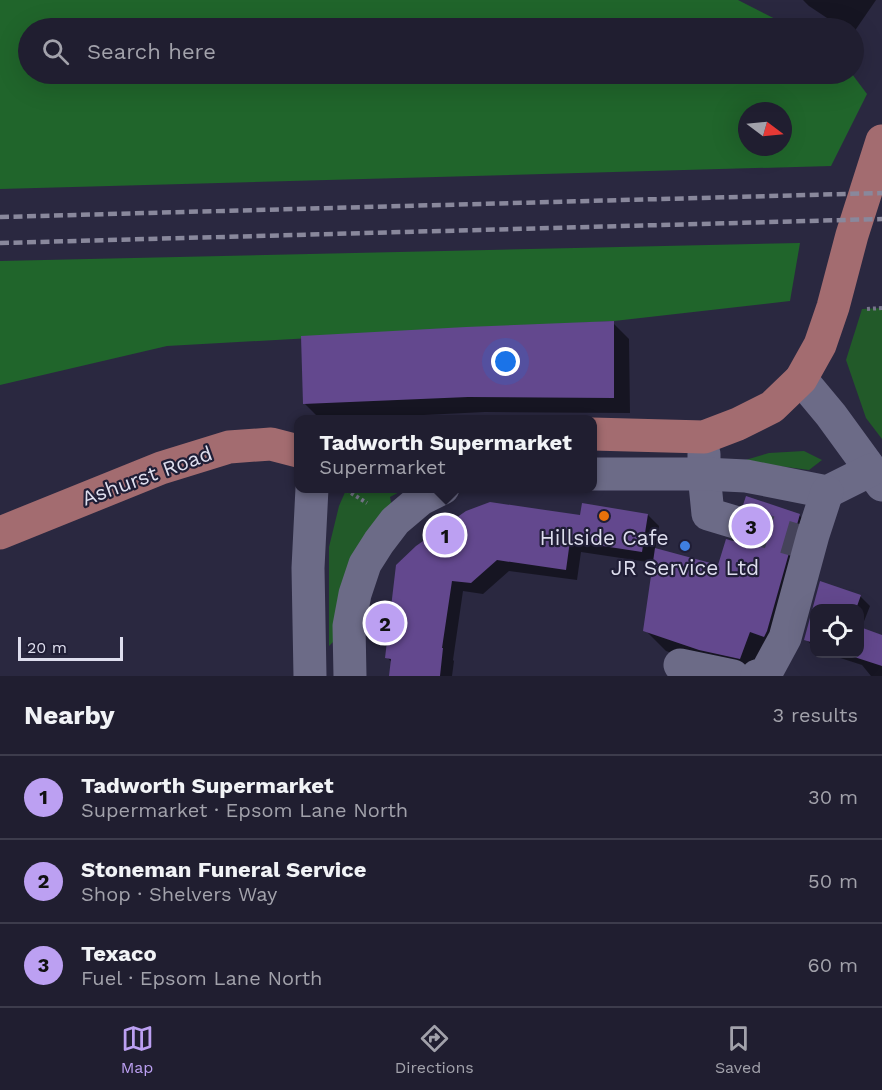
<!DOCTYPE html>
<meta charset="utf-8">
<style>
:root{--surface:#201e30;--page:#282738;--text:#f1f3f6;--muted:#a2a2ab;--line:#3d3c4c;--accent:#bca0f2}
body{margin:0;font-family:"Work Sans",sans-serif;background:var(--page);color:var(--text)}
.controls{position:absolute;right:18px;bottom:18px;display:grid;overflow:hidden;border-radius:12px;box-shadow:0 6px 24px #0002}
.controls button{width:54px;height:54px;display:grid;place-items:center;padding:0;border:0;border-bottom:2px solid var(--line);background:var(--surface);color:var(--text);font:30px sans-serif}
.compass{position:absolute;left:738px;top:102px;width:54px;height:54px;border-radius:50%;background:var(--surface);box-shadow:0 6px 24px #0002;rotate:106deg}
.scale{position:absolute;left:18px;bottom:15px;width:105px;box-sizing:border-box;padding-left:6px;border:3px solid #dedeee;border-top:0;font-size:16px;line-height:21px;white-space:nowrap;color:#dedeee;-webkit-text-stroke:4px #201e36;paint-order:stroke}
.you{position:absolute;left:506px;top:362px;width:21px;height:21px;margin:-15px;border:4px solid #fff;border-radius:50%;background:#1a73e8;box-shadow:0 0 0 9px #1a73e833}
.badge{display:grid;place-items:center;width:39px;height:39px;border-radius:50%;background:var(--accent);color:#111;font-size:20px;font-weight:700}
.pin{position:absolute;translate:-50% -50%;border:3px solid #fff;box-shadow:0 2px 6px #0006}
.popup{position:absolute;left:294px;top:415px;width:303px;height:78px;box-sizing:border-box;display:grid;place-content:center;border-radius:12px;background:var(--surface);filter:drop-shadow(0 2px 4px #0005);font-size:20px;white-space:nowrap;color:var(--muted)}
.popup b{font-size:22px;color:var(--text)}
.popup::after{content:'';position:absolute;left:50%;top:100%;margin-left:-12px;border:12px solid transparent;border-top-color:var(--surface)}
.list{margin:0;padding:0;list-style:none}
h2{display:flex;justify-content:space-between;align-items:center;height:78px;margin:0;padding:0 24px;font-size:26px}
h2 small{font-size:20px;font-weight:400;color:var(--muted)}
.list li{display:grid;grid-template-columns:39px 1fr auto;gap:18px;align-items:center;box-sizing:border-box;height:84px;padding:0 24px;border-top:2px solid var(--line)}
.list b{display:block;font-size:22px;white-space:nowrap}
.list p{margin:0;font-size:20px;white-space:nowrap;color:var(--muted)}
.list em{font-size:20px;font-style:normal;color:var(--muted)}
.icon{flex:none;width:33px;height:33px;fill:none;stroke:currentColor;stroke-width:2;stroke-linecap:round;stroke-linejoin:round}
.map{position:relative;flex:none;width:882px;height:676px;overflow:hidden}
.search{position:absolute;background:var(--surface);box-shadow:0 6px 24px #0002;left:18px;right:18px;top:18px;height:66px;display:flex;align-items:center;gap:15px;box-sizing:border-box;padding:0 21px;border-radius:33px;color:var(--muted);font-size:22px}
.sheet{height:330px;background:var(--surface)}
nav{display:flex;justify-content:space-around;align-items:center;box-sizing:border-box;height:84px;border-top:2px solid var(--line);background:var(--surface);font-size:16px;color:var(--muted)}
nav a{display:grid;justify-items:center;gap:3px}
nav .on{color:var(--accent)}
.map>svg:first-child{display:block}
.green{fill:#225a29}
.forest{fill:#20652b;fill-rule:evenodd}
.shadow{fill:#0007}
.building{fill:#63488e}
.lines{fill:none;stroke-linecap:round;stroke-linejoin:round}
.minor-tunnel{stroke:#45435a;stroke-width:33;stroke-dasharray:33 16;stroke-linecap:butt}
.path{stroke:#76758a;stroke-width:4;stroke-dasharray:3 3;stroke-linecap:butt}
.minor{stroke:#6c6b87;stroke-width:33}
.major{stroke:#a36c70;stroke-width:33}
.rail{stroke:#89889c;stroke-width:4.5;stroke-dasharray:9 4.5;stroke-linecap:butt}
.food-dot{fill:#e8710a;stroke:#201e36;stroke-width:2}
.shop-dot{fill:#3f7fe0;stroke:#201e36;stroke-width:2}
.labels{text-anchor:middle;stroke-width:4.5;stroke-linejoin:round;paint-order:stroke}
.street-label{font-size:21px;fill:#dedeee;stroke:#201e36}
.poi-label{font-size:21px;fill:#dedeee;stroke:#201e36}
</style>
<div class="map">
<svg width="882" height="676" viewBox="0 0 882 676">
<rect width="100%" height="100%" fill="#2a2840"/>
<g class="green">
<polygon points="882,308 882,439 866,418 846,360 862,309"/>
<polygon points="804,451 822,460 809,470 742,461 769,453"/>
<polygon points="348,488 405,489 390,497 395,521 349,626 329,646 329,547 339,506 346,490"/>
</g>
<g class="forest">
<path d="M 0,0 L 738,0 L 793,28 L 28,28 L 28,74 L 852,74 L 867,94 L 831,166 L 0,189 ZM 747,111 L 783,111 L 783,147 L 747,147 Z"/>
<polygon points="800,243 790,301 614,321 167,346 0,385 0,261"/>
</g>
<g class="shadow">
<polygon points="803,0 876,0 854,32 854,28 842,28 809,6"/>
<polygon points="613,323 629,339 630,413 485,412 321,420 305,404"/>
<polygon points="745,505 799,515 820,536 762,676 722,670 666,651 645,630 654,563 581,552 577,580 509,571 483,594 463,591 453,660 454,661 452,676 390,676 392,663 387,657 398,566 582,516 648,515 659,526 655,550 719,567 743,543 751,538 757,529 758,518"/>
<polygon points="821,583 860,596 870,606 861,629 882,636 882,676 871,676 862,665 828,654 860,654 860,608 814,608 814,648 806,639"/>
</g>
<g class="building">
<polygon points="614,321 614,398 468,397 303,404 301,336 466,327"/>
<polygon points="746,496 800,514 767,631 764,637 750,632 740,659 699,650 643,631 655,548 718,565 726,539 733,541 743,541 750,537 756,529 756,518 751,510 743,505"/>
<polygon points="490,502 580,515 582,503 648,514 642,552 570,541 566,570 497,560 471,583 452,581 442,648 443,648 440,676 389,676 391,659 385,658 396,565 416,546 466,511"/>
<polygon points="820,581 861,595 856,609 814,609 814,643 804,640"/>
<polygon points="860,627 882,635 882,666 845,654 860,654"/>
</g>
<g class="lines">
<polyline class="minor-tunnel" points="738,523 799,541"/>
<g class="path">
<polyline points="867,309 882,308"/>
<polyline points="346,490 367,503"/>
</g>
<g class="minor">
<polyline points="801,379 831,415 882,485"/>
<polyline points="704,454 704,474 708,514 738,523"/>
<polyline points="592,474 704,474 746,476 827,492 871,470"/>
<polyline points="680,665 733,676"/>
<polyline points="310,676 308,568 312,488"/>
<polyline points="350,676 349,626 355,594 365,564 379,542 395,521 421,499 443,488"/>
<polyline points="757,676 766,673 785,638 813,535 827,492"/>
</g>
<g class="major">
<polyline points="592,434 704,437 738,424 772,407 801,379 820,345 833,307 852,235 882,141"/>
<polyline points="0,533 161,468 229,447 271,444 298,451"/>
</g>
<g class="rail">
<polyline points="0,217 882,193"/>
<polyline points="0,243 882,219"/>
</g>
</g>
<circle class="food-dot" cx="604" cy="516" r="6"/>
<circle class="shop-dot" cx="685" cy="546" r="6"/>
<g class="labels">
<g class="street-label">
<text transform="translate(147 476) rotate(-20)" y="7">Ashurst Road</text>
</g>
<g class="poi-label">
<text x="604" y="545">Hillside Cafe</text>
<text x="685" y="575">JR Service Ltd</text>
</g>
</g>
</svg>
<div class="controls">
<button><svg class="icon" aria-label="locate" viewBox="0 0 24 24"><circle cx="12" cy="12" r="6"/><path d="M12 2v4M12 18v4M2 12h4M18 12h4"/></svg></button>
</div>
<svg class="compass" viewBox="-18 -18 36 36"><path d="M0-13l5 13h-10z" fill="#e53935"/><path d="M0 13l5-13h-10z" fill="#a2a2ab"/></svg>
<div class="scale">20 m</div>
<div class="you"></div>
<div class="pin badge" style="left:445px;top:535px">1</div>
<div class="popup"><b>Tadworth Supermarket</b>Supermarket</div>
<div class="pin badge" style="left:385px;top:623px">2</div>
<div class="pin badge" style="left:751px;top:526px">3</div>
<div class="search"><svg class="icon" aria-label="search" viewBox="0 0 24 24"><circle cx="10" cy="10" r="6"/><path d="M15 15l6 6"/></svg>Search here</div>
</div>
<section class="sheet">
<h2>Nearby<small>3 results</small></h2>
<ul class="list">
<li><span class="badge">1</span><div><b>Tadworth Supermarket</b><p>Supermarket · Epsom Lane North</p></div><em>30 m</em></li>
<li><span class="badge">2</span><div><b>Stoneman Funeral Service</b><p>Shop · Shelvers Way</p></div><em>50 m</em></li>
<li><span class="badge">3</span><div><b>Texaco</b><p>Fuel · Epsom Lane North</p></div><em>60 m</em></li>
</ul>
</section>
<nav>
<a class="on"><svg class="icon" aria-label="map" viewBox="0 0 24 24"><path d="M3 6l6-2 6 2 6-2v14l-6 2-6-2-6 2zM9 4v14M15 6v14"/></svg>Map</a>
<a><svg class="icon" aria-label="directions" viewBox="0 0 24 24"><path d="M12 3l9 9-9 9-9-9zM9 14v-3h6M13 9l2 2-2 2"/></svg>Directions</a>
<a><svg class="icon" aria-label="saved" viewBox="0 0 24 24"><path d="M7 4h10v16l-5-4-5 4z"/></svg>Saved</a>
</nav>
